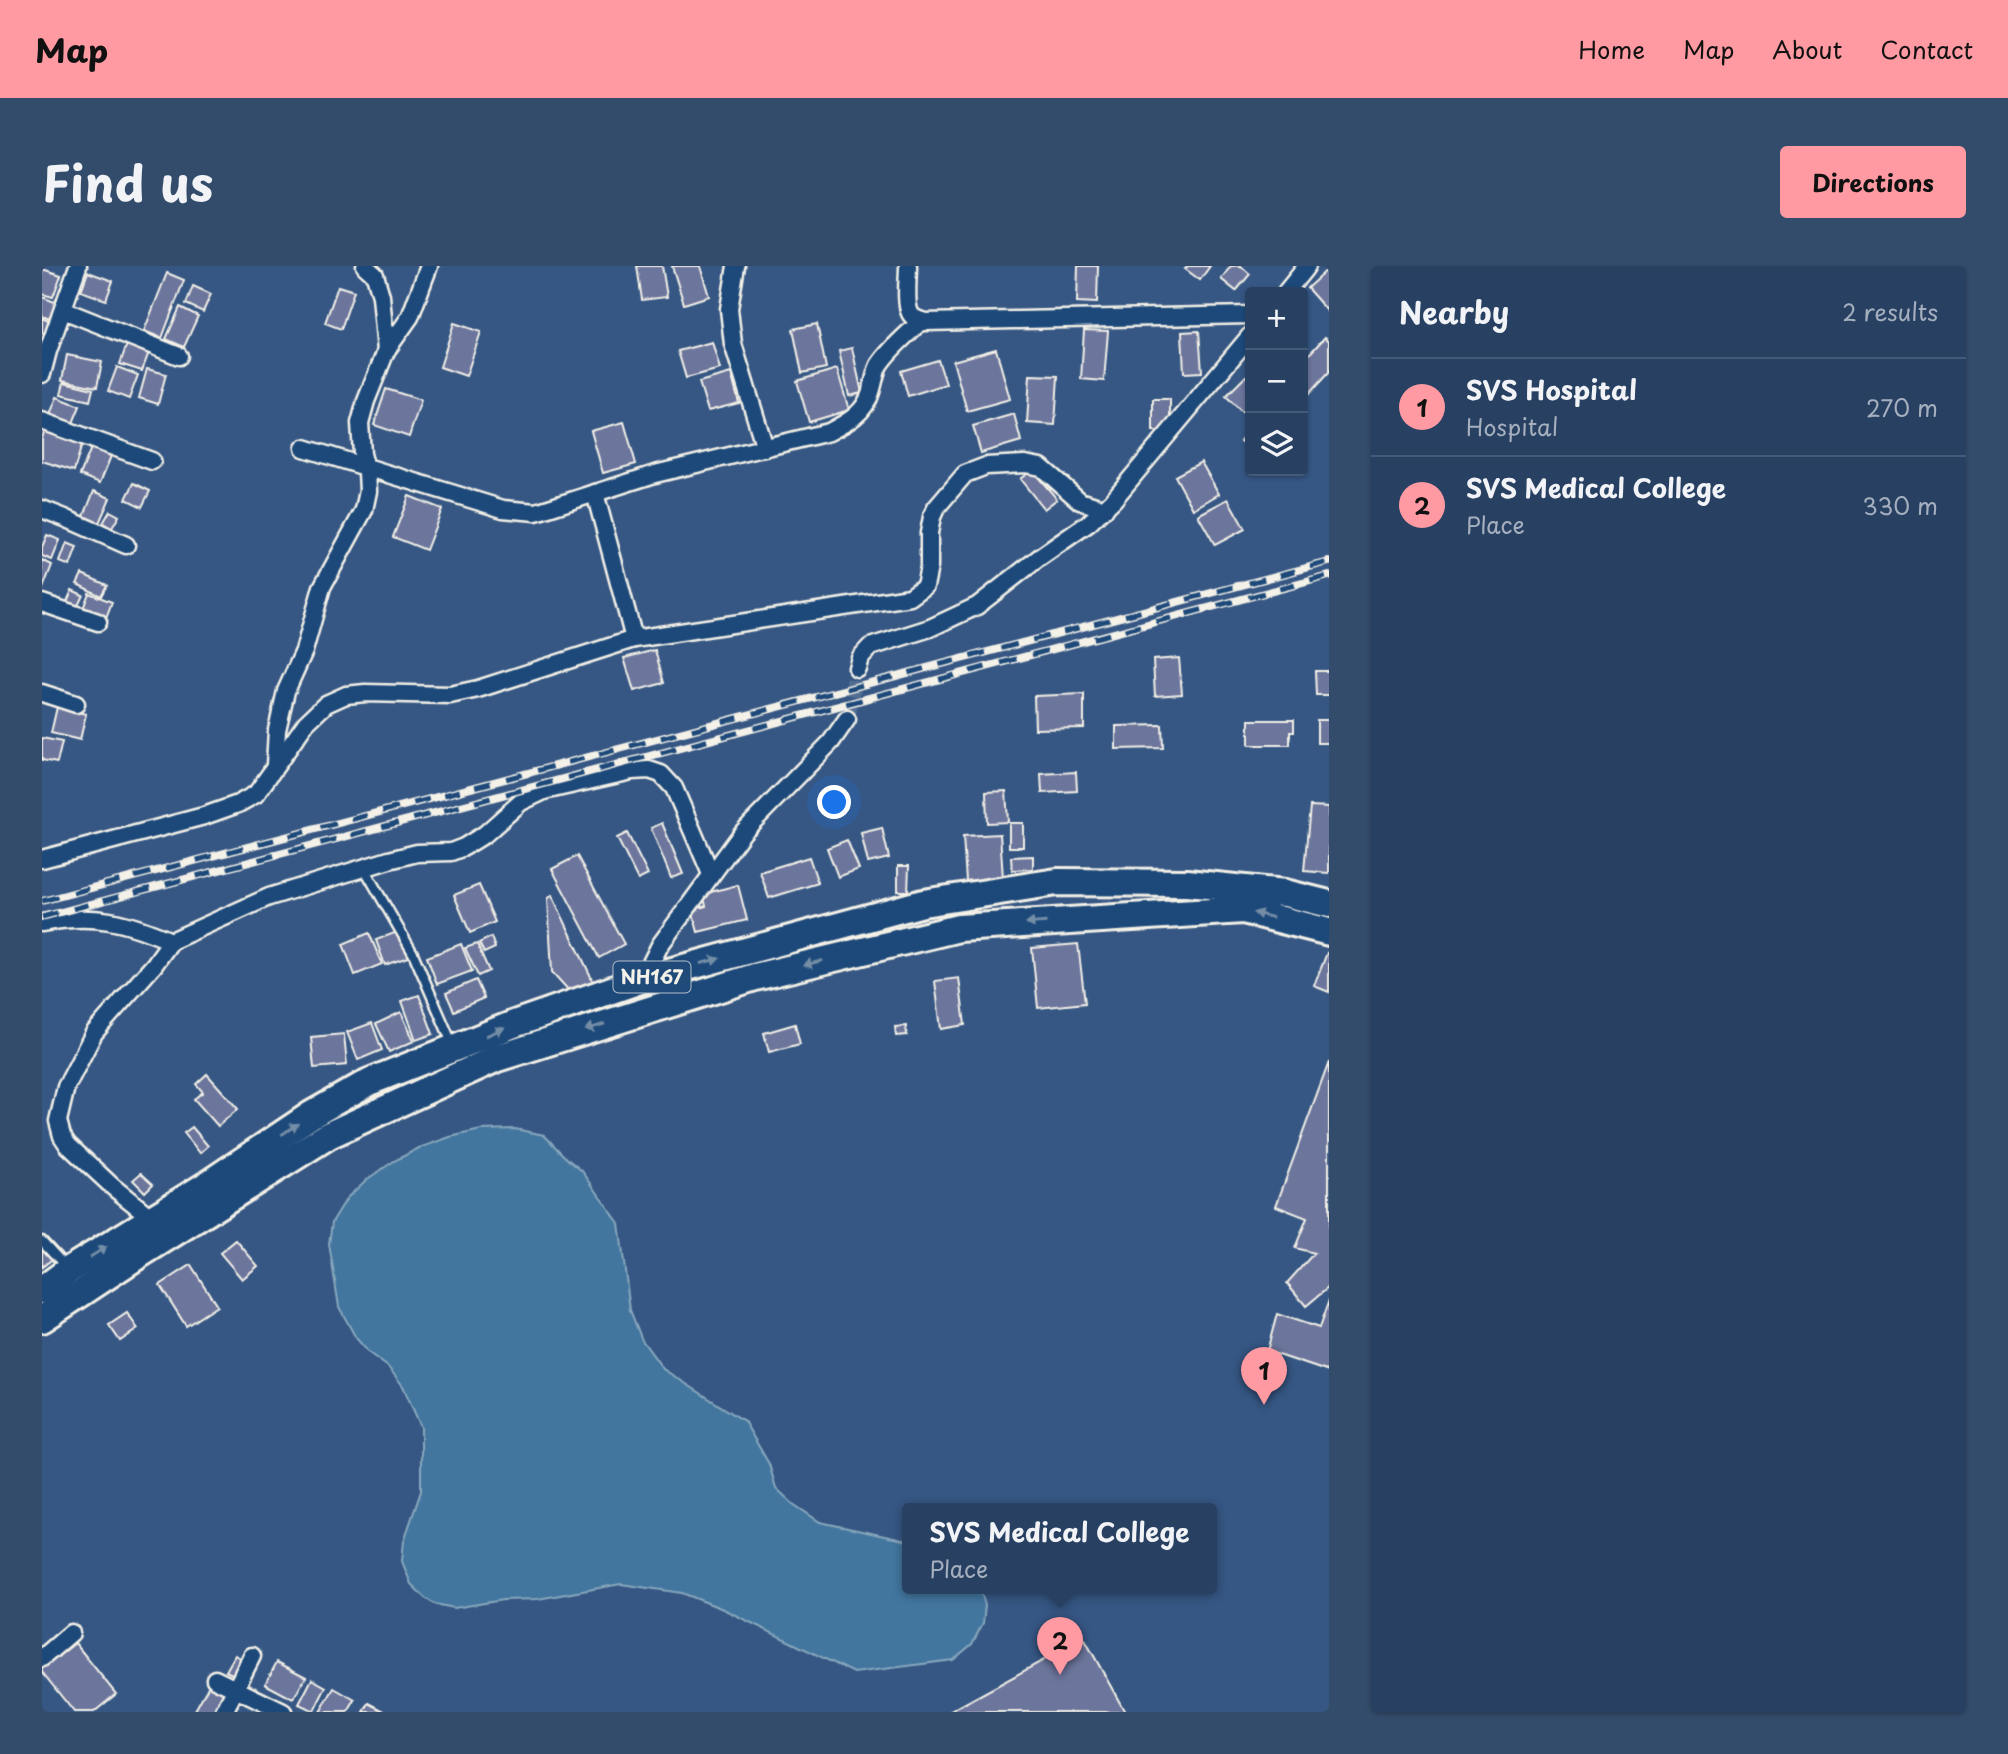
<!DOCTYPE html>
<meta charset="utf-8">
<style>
:root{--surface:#284163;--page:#344c6c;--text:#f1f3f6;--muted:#a5afbe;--line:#445a78;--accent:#ff9aa2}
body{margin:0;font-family:"Playpen Sans",sans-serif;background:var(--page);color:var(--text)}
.controls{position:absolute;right:21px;top:21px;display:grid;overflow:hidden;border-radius:7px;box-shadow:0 2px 5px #0004}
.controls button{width:63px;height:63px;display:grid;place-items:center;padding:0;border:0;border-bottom:2px solid var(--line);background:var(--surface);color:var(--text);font:35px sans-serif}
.you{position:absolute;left:793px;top:537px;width:24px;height:24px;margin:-18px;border:5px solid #fff;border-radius:50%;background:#1a73e8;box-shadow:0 0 0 10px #1a73e833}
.badge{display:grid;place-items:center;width:46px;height:46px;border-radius:50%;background:var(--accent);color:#111;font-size:23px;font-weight:700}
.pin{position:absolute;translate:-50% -58px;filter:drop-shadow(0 2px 4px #0008)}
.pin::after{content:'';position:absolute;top:37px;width:24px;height:21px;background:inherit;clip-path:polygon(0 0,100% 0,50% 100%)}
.popup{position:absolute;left:860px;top:1237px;width:315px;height:91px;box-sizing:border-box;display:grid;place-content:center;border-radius:7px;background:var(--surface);filter:drop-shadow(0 2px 5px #0005);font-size:23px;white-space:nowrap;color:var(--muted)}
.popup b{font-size:26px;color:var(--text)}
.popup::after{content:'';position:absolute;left:50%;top:100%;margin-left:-14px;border:14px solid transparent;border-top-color:var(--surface)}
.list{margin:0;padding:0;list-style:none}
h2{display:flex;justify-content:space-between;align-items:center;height:91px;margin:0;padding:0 28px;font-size:30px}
h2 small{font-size:23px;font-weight:400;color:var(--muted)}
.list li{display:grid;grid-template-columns:46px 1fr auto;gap:21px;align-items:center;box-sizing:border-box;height:98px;padding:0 28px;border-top:2px solid var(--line)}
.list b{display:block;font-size:26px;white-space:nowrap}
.list p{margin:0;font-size:23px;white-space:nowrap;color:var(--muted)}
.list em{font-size:23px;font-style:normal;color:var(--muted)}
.icon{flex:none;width:38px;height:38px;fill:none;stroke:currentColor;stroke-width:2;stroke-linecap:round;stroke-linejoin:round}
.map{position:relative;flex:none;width:1287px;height:1446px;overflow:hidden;border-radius:7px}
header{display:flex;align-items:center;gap:42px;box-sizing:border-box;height:98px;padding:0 35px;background:var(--accent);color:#111}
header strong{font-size:33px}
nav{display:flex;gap:38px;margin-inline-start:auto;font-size:24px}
.intro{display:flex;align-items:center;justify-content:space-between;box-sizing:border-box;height:168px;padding:0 42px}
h1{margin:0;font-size:49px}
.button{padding:18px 32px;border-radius:7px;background:var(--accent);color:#111;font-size:24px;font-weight:700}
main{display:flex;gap:42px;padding:0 42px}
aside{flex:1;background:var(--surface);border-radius:7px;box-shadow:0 2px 5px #0004}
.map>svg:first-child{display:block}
.water{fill:#42769f;stroke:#89a7bc;stroke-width:2}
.building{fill:#6c749c;stroke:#f4f1e8;stroke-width:2}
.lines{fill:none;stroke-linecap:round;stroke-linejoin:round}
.minor-tunnel{stroke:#526e93;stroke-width:16;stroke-dasharray:16 8;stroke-linecap:butt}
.service-casing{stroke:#f4f1e8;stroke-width:13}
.minor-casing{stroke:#f4f1e8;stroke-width:21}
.trunk-casing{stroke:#f4f1e8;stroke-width:32}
.service{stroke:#1f4a7a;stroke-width:8}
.minor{stroke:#1f4a7a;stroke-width:16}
.trunk{stroke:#1f4a7a;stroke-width:26}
.rail-casing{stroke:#f4f1e8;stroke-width:8}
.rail{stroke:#1f4a7a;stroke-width:5;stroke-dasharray:16;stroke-linecap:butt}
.oneway{fill:#748da6}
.labels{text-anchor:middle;stroke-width:6;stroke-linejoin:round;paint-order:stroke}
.shield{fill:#1f4a7a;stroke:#b4bfc7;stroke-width:2}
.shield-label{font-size:19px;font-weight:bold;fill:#f4f1e8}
</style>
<header>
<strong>Map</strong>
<nav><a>Home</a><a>Map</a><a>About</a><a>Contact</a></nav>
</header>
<div class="intro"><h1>Find us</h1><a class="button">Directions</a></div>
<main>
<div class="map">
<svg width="1287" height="1446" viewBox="0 0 1287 1446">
<rect width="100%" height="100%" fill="#365784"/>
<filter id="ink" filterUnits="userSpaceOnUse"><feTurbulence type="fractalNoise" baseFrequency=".0143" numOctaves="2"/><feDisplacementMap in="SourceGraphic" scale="14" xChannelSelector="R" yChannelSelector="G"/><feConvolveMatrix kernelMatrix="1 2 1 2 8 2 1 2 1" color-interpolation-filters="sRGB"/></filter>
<g filter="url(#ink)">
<polygon class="water" points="473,863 502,869 523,891 540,905 577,957 588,1044 600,1074 621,1103 702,1155 727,1198 734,1222 751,1238 778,1256 866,1275 866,1323 938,1323 943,1339 941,1357 930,1378 911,1394 812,1407 681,1343 640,1327 579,1318 496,1333 461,1334 412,1342 393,1338 383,1332 369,1318 360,1295 362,1275 379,1225 379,1161 361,1120 346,1101 327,1087 314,1072 297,1041 287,978 290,956 305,932 324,914 352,895 377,882 408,871 439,864"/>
<g class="building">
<polygon points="595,0 620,0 625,31 600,34"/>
<polygon points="630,0 658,0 667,30 642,38"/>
<polygon points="1036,0 1056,0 1055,37 1035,36"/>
<polygon points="1146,0 1168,0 1158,14 1143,3"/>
<polygon points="1189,0 1199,0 1208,8 1194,25 1179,13"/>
<polygon points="1287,2 1287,47 1265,22"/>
<polygon points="0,3 19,9 11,31 0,28"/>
<polygon points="46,6 71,15 64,34 39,25"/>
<polygon points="125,7 142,14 120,72 102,65"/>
<polygon points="151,20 169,28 161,46 144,38"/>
<polygon points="296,20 312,25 299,63 283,57"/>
<polygon points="0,31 28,42 21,58 0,50"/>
<polygon points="138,41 156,50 142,81 124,73"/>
<polygon points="0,52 19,61 14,73 0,67"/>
<polygon points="412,57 439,66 424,110 398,101"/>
<polygon points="775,58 784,102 760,107 751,63"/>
<polygon points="1042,64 1066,65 1062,115 1039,113"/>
<polygon points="1157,65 1160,106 1142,107 1140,66"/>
<polygon points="1283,71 1287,75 1287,106 1266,129 1261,125 1261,95"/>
<polygon points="670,76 678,103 644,112 636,85"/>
<polygon points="85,78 107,86 100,105 78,98"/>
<polygon points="810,82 820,127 807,130 797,85"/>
<polygon points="954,83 968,133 925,145 911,95"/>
<polygon points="25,89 60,96 55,121 20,114"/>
<polygon points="896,94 904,118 866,130 859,105"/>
<polygon points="75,101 96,109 87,133 66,125"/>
<polygon points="105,103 124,108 116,138 97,132"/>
<polygon points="795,103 807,144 767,156 755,115"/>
<polygon points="1208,106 1208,144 1203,149 1184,130"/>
<polygon points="689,107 697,137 666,145 657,116"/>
<polygon points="988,109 1016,110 1013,159 985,157"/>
<polygon points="22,116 51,123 48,135 19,128"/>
<polygon points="344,123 379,134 367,171 332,159"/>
<polygon points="15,131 38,140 31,157 8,149"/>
<rect x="1111" y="133" width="17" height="32"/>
<polygon points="972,148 979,175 939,187 931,160"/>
<polygon points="582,156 594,198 561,207 549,165"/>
<polygon points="1208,161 1208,183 1198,175"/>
<polygon points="3,163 41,175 32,205 0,195 0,173"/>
<polygon points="49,182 69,190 58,217 38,209"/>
<polygon points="1159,196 1177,228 1151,243 1133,210"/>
<polygon points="990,204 1015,233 1002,243 978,213"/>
<polygon points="92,217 108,225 100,241 84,233"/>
<polygon points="52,225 68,232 57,257 42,250"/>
<polygon points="367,230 400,243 384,284 351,271"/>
<polygon points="1186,233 1203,263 1173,279 1156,249"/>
<polygon points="68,245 77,250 70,262 61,257"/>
<polygon points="5,269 18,274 10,294 0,290 0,281"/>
<polygon points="25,277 35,281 28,300 18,296"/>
<polygon points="0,294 10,299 0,325"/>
<polygon points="40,308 65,319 59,330 35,318"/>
<polygon points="30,324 41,329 35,342 24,338"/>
<polygon points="47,327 70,336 62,357 39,348"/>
<polygon points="613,384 622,417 592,425 582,392"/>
<polygon points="1137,392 1140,428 1113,430 1111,394"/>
<polygon points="1273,405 1287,405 1287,429 1274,429"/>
<polygon points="1042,428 1042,462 993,463 992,430"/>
<polygon points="15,441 44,448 38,474 9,467"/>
<polygon points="1207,454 1252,454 1252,466 1248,466 1248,479 1207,479"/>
<rect x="1275" y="454" width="12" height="23"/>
<polygon points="1120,459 1121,482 1074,483 1074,460"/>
<polygon points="0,472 20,476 15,497 0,494"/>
<polygon points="1034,506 1035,525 1000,527 999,508"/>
<polygon points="964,525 966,556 945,557 944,526"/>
<polygon points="1268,540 1287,541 1287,607 1262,605"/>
<polygon points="620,557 641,608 629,612 609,562"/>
<rect x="967" y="557" width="14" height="24"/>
<polygon points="840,562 847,592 826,597 819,567"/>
<polygon points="585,567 606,609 596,614 575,572"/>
<polygon points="958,568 961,612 924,615 921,570"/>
<polygon points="805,574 817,603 796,611 785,582"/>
<polygon points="535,590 582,678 557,692 510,603"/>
<polygon points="991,590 991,603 970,604 969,591"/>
<polygon points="767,591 776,617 727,632 718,606"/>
<polygon points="856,600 867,600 866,625 856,625"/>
<polygon points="437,619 453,656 428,667 412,629"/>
<polygon points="696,619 705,654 656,666 650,644 664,640 661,628"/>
<polygon points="510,629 552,717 529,727 510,706 506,633"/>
<polygon points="363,663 372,689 343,699 334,674"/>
<polygon points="327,667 340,698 313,709 301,678"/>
<polygon points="449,671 453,682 442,687 437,677"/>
<polygon points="419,678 430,705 395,718 385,691"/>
<polygon points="435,678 447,705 436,710 423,682"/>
<polygon points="1036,678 1043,737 996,742 990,682"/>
<polygon points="1285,687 1287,688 1287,726 1272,720"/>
<polygon points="917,712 923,759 899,763 893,715"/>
<polygon points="434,714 442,732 412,745 404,727"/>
<polygon points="377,729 391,768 374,774 360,735"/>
<polygon points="359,746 372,775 347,786 334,758"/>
<polygon points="330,757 340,784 316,794 305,766"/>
<polygon points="753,758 758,778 727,786 722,767"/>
<polygon points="864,760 865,769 854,770 853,761"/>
<polygon points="302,768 305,799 272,802 269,771"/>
<polygon points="1287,796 1287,1021 1264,1040 1245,1017 1272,987 1253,982 1265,952 1234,940"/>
<polygon points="165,808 196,843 176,860 152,833 161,826 154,818"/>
<polygon points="150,861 166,880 158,887 142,867"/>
<polygon points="99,907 111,918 103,926 91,914"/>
<polygon points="194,974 216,1000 200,1013 178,987"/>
<polygon points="0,975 13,991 0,1001"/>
<polygon points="149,999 175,1040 144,1060 118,1019"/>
<polygon points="1287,1034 1287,1106 1225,1085 1235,1048 1277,1062"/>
<polygon points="85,1047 96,1063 78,1075 67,1059"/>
<polygon points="1042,1372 1083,1446 907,1446"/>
<polygon points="33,1377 74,1428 52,1446 32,1446 0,1406 0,1403"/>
<polygon points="193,1389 207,1397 198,1412 184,1405"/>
<polygon points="235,1396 264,1411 251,1433 223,1418"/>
<polygon points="270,1413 284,1421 272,1445 257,1438"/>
<polygon points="167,1419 190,1432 182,1446 152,1446"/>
<polygon points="292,1422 313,1434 306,1446 278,1446"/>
<polygon points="327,1437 344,1446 322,1446"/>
</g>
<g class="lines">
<polyline class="minor-tunnel" points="805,453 815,402"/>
<g class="service-casing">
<g id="service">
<polyline points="322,602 371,687 410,777"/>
<polyline points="0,975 24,1001"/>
</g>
</g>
<g class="minor-casing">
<g id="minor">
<polyline points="323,0 333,9 339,30 344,85"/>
<polyline points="694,0 687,43 691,78 723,182"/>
<path d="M 866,0 C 866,12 863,37 868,47 C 871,53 877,54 883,56 L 1208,49"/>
<polyline points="1244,26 1265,0"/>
<polyline points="21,44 137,90"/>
<polyline points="0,108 6,85 36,0"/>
<polyline points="0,155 110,195"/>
<path d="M 262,182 L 461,243 L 494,246 L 613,208 L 787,166 C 806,156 823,147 829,126 C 832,117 833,107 837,99 C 848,82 865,69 879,55"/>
<polyline points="553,227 592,373"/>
<polyline points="0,243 23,252 84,279"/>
<polyline points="0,337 56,356"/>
<polyline points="815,402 818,392 828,381 888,362 935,340 998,291 1047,257 1071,234 1208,70"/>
<polyline points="0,427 34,438"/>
<polyline points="233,499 235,464 244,425 262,385 280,321 322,244 326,225 325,206 320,188 318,157 324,135 344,85 368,51 387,0"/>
<polyline points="0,593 162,550 196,538 214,528 264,457 284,438 304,429 323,427 408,429 436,423 592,373 868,331 883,320 887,301 887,267 890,251 894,242 923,208 944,200 983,198 999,201 1038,235 1063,243"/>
<path d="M 0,657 C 51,647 83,655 129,675"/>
<polyline points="601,713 618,679 701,566 789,476 805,453"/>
<polyline points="111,953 71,921 26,879 20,870 16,855 24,821 52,767 112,699 129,675 227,631 347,594 375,587 409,586 422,581 443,568 479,536 502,525 590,505 607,504 619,508 632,522 669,608"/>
<polyline points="0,1392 29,1367"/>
<polyline points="173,1413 241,1446"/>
<polyline points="182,1446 210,1390"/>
</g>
</g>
<g class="trunk-casing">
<g id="trunk">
<polyline points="0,1024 27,1004 163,920 269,849 327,816 472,758 601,713 881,637 1015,616 1145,617 1243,627 1287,638"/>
<polyline points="0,1053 95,990 287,869 455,792 713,711 917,662 1201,644 1287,666"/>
</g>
</g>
<use href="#service" class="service"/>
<use href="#minor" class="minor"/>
<use href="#trunk" class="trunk"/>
<g class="rail-casing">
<g id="rail">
<polyline points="0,635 1287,296"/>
<polyline points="0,651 1287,310"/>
</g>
</g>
<use href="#rail" class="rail"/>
</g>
<defs><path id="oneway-solid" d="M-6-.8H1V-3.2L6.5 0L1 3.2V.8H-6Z" transform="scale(1.75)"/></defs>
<g class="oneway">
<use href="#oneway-solid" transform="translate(1221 649) rotate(-166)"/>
<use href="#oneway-solid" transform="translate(994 657) rotate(176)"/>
<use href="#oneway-solid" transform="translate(668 695) rotate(-15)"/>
<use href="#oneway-solid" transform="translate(771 697) rotate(166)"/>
<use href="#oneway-solid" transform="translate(553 761) rotate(163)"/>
<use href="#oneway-solid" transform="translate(453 766) rotate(-23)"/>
<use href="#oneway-solid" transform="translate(248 863) rotate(-34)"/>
<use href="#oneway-solid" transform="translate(56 986) rotate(-32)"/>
</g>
</g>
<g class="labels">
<rect class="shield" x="571.5" y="695.5" width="77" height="31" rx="5"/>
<g class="shield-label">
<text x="610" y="718">NH167</text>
</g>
</g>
</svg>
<div class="controls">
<button>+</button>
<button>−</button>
<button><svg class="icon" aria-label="layers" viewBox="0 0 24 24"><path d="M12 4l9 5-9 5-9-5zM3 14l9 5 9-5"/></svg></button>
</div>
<div class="you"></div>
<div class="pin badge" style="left:1222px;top:1139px">1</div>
<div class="pin badge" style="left:1018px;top:1409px">2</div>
<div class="popup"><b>SVS Medical College</b>Place</div>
</div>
<aside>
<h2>Nearby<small>2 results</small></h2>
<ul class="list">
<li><span class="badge">1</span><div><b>SVS Hospital</b><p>Hospital</p></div><em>270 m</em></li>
<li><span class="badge">2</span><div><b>SVS Medical College</b><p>Place</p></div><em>330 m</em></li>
</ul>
</aside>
</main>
